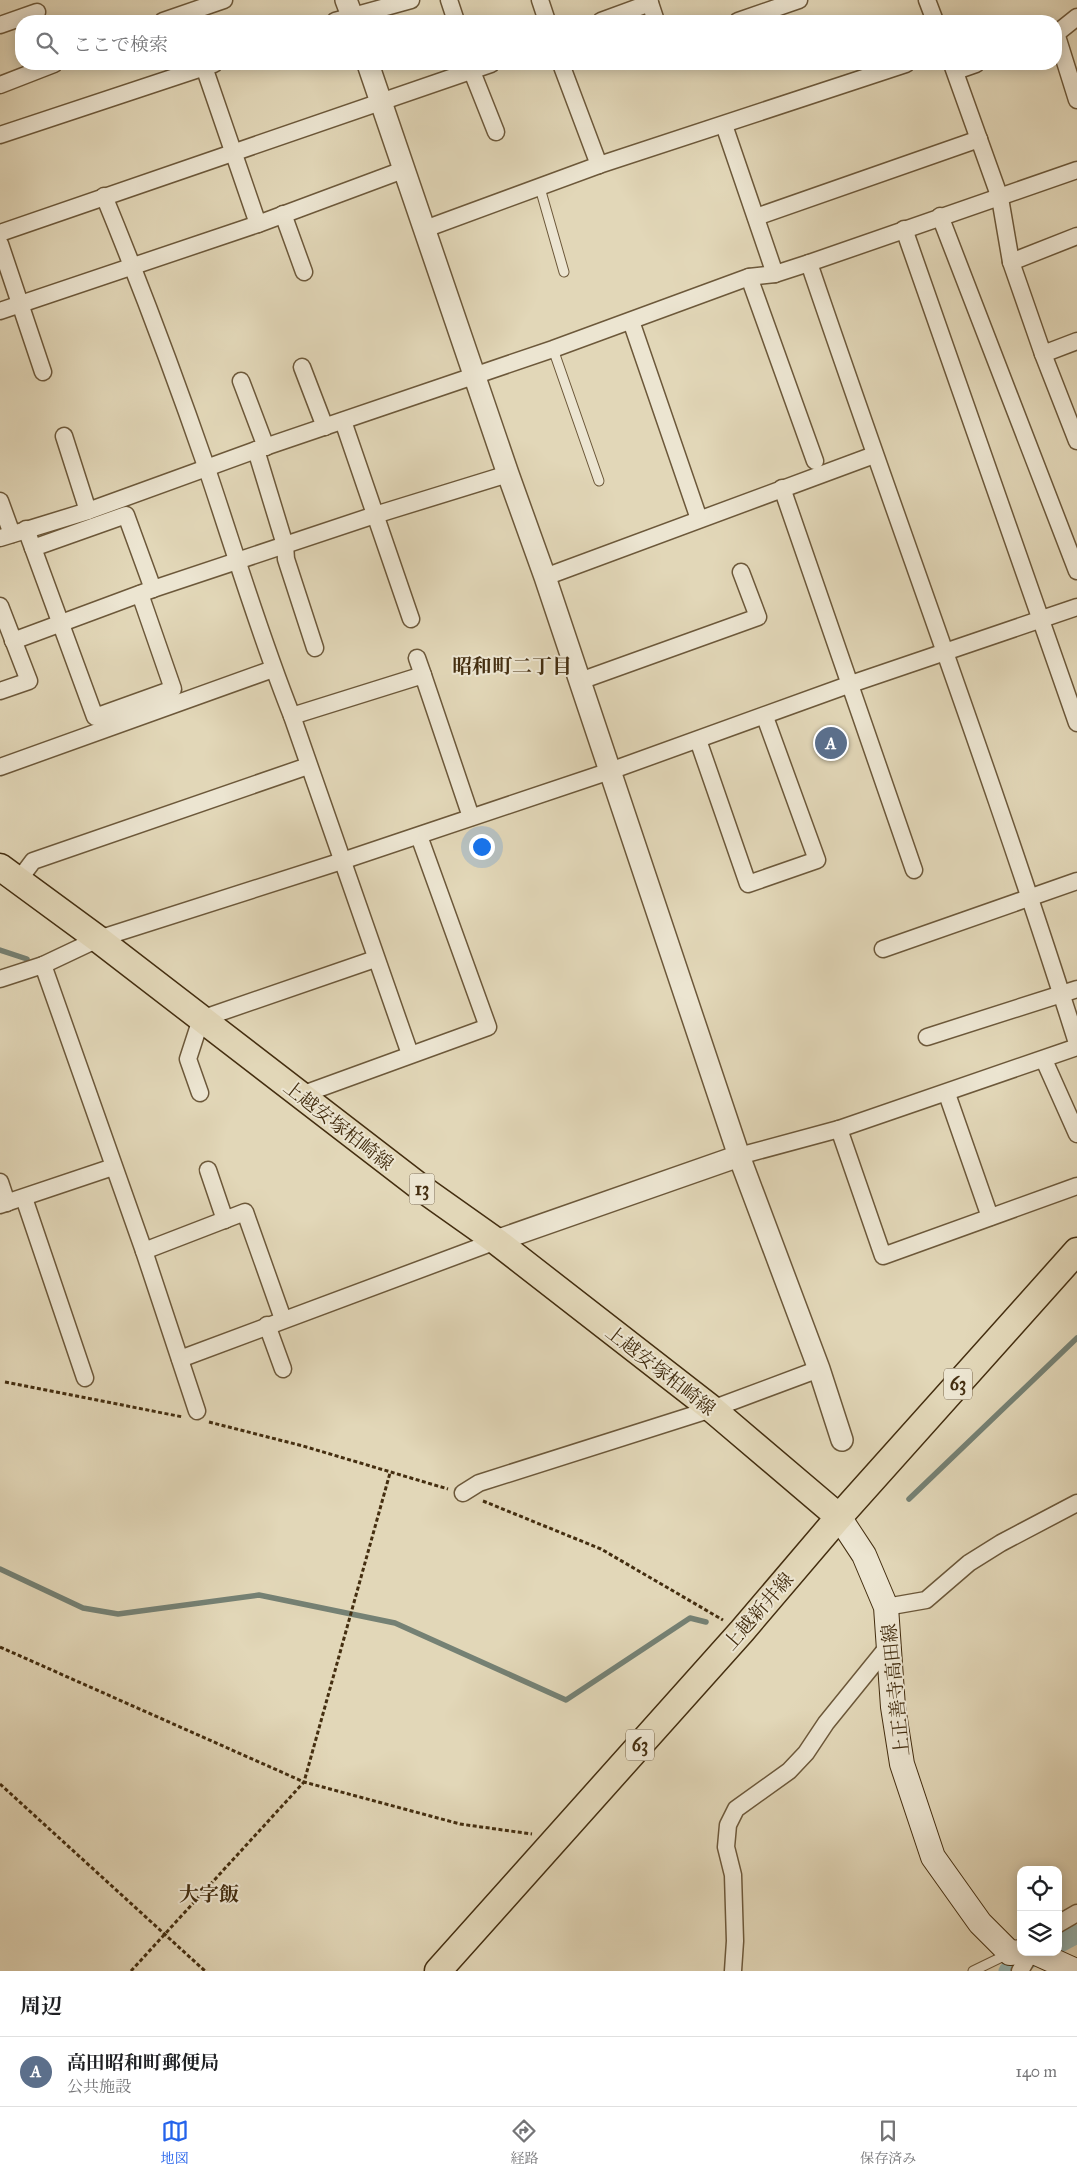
<!DOCTYPE html>
<html lang="ja">
<meta charset="utf-8">
<style>
:root{--surface:#fff;--page:#f2f2f2;--text:#202124;--muted:#757577;--line:#e0e0e0;--accent:#2563eb}
body{margin:0;font-family:"IM FELL Great Primer","Noto Serif JP",serif;background:var(--page);color:var(--text)}
.controls{position:absolute;right:15px;bottom:15px;display:grid;overflow:hidden;border-radius:10px;box-shadow:0 2px 12px #0003}
.controls button{width:45px;height:45px;display:grid;place-items:center;padding:0;border:0;border-bottom:1px solid var(--line);background:var(--surface);color:var(--text);font:25px sans-serif}
.you{position:absolute;left:481px;top:846px;width:18px;height:18px;margin:-12px;border:4px solid #fff;border-radius:50%;background:#1a73e8;box-shadow:0 0 0 8px #1a73e833}
.badge{display:grid;place-items:center;width:32px;height:32px;border-radius:50%;background:var(--accent);color:#fff;font-size:16px;font-weight:700}
.pin{position:absolute;translate:-50% -50%;border:2px solid #fff;box-shadow:0 1px 5px #0006}
.list{margin:0;padding:0;list-style:none}
h2{display:flex;justify-content:space-between;align-items:center;height:65px;margin:0;padding:0 20px;font-size:21px}
h2 small{font-size:16px;font-weight:400;color:var(--muted)}
.list li{display:grid;grid-template-columns:32px 1fr auto;gap:15px;align-items:center;box-sizing:border-box;height:70px;padding:0 20px;border-top:1px solid var(--line)}
.list b{display:block;font-size:19px;white-space:nowrap}
.list p{margin:0;font-size:16px;white-space:nowrap;color:var(--muted)}
.list em{font-size:16px;font-style:normal;color:var(--muted)}
.icon{flex:none;width:28px;height:28px;fill:none;stroke:currentColor;stroke-width:2;stroke-linecap:round;stroke-linejoin:round}
.map{position:relative;flex:none;width:1077px;height:1971px;overflow:hidden}
.search{position:absolute;background:var(--surface);box-shadow:0 2px 12px #0003;left:15px;right:15px;top:15px;height:55px;display:flex;align-items:center;gap:12px;box-sizing:border-box;padding:0 18px;border-radius:20px;color:var(--muted);font-size:19px}
.sheet{height:135px;background:var(--surface)}
nav{display:flex;justify-content:space-around;align-items:center;box-sizing:border-box;height:70px;border-top:1px solid var(--line);background:var(--surface);font-size:14px;color:var(--muted)}
nav a{display:grid;justify-items:center;gap:2px}
nav .on{color:var(--accent)}
.map>svg:first-child{display:block}
.lines{fill:none;stroke-linecap:round;stroke-linejoin:round}
.stream{stroke:#758174;stroke-width:5.5}
.canal{stroke:#96b8b6;stroke-width:19}
.service-casing{stroke:#6c583a;stroke-width:11}
.minor-casing{stroke:#6c583a;stroke-width:19}
.tertiary-casing{stroke:#6c583a;stroke-width:24}
.secondary-casing{stroke:#442e10;stroke-width:26}
.primary-casing{stroke:#442e10;stroke-width:29}
.path{stroke:#442e10;stroke-width:3;stroke-dasharray:4 2.5;stroke-linecap:butt}
.service{stroke:#ece5d1;stroke-width:9}
.minor{stroke:#ece5d1;stroke-width:16}
.tertiary{stroke:#ece5d1;stroke-width:21}
.secondary{stroke:#ece5d1;stroke-width:24}
.primary{stroke:#e2d7b8;stroke-width:26}
.labels{text-anchor:middle;stroke-width:4;stroke-linejoin:round;paint-order:stroke}
.shield{fill:#ece5d1;stroke:#76654a;stroke-width:1}
.shield-label{font-size:18px;font-weight:bold;fill:#442e10}
.street-label{font-size:19px;fill:#442e10;stroke:#ece5d1}
.neighbourhood-label{font-size:20px;font-weight:bold;fill:#442e10;stroke:#ece5d1}
</style>
<div class="map">
<svg width="1077" height="1971" viewBox="0 0 1077 1971">
<rect width="100%" height="100%" fill="#e2d7b8"/>
<filter id="stains"><feTurbulence type="fractalNoise" baseFrequency=".004" numOctaves="4"/><feColorMatrix values="0 0 0 0 .2 0 0 0 0 .09 0 0 0 0 .02 0 0 0 .5 -.17"/></filter>
<radialGradient id="worn" r=".72"><stop offset=".6" stop-color="#630" stop-opacity="0"/><stop offset="1" stop-color="#630" stop-opacity=".3"/></radialGradient>
<g class="lines">
<g class="stream">
<polyline points="0,950 27,959"/>
<polyline points="909,1499 1077,1338"/>
<polyline points="0,1569 83,1608 118,1614 259,1595 395,1623 566,1700 690,1618 706,1622"/>
</g>
<g class="canal">
<polyline points="1058,1944 1077,1934"/>
<polyline points="1008,1971 1035,1956"/>
</g>
<g class="service-casing">
<g id="service">
<polyline points="540,188 564,272"/>
<polyline points="553,349 599,481"/>
<polyline points="973,1971 1008,1954"/>
</g>
</g>
<g class="minor-casing">
<g id="minor">
<polyline points="449,0 456,21"/>
<polyline points="540,0 547,21"/>
<polyline points="649,0 656,21"/>
<polyline points="927,0 935,21"/>
<polyline points="163,21 224,0"/>
<polyline points="335,21 411,0"/>
<polyline points="601,21 650,3"/>
<polyline points="738,21 799,0"/>
<polyline points="0,25 37,12"/>
<polyline points="1056,33 1077,100"/>
<polyline points="1057,33 1077,17"/>
<polyline points="203,64 258,224"/>
<polyline points="469,64 496,132"/>
<polyline points="561,64 599,165"/>
<polyline points="952,64 1000,198 1011,262 1043,354 1077,341"/>
<polyline points="956,71 976,64"/>
<polyline points="0,85 54,64"/>
<polyline points="724,125 775,274"/>
<polyline points="0,135 214,64"/>
<path d="M 104,196 C 141,286 175,377 207,469 C 235,552 260,636 292,716 L 410,1054"/>
<polyline points="283,214 304,272"/>
<polyline points="940,216 1077,571"/>
<polyline points="756,217 979,139"/>
<polyline points="425,229 599,165 906,64"/>
<polyline points="904,229 1077,723"/>
<polyline points="0,233 491,64"/>
<polyline points="0,244 43,372"/>
<polyline points="1011,262 1077,236"/>
<path d="M 809,263 C 897,523 994,780 1077,1043"/>
<polyline points="749,277 815,461"/>
<polyline points="0,311 258,224 403,170"/>
<polyline points="631,321 699,519"/>
<polyline points="1043,354 1077,441"/>
<polyline points="302,367 325,427"/>
<polyline points="241,381 266,447"/>
<polyline points="343,421 411,619"/>
<polyline points="64,436 88,511"/>
<polyline points="256,450 285,545 286,559 315,648"/>
<polyline points="782,488 914,870"/>
<polyline points="0,501 12,534"/>
<polyline points="26,529 95,717 173,689 140,594"/>
<polyline points="0,538 88,511 256,450 553,349 749,277 775,274 809,263 1077,170"/>
<polyline points="33,548 126,515 153,589"/>
<polyline points="545,577 874,455"/>
<polyline points="0,606 29,681 0,691"/>
<polyline points="13,641 153,589 375,515 508,474"/>
<polyline points="417,658 423,675"/>
<polyline points="580,681 758,617 741,572"/>
<polyline points="292,716 423,675 471,817"/>
<polyline points="698,740 748,884 817,860 765,717"/>
<polyline points="0,767 273,669"/>
<polyline points="18,881 33,861 308,766"/>
<polyline points="883,949 1077,881"/>
<polyline points="43,965 144,1251 197,1411"/>
<polyline points="0,979 43,965 98,939 342,861 610,771 848,685 1077,607"/>
<polyline points="927,1037 1077,989"/>
<polyline points="1044,1060 1077,1134"/>
<polyline points="200,1093 188,1059 201,1019 375,959"/>
<polyline points="947,1094 990,1217"/>
<polyline points="301,1095 488,1027 419,836"/>
<polyline points="839,1129 883,1256 1077,1186"/>
<polyline points="739,1156 839,1129 1077,1047"/>
<polyline points="208,1170 225,1220"/>
<polyline points="0,1182 7,1203"/>
<polyline points="24,1198 85,1378"/>
<polyline points="0,1205 113,1167"/>
<polyline points="144,1251 245,1212 283,1319"/>
<polyline points="267,1325 283,1369"/>
<polyline points="180,1359 496,1241"/>
<polyline points="463,1493 479,1483 712,1409 819,1369"/>
<polyline points="886,1607 926,1600 969,1563 1001,1543 1077,1503"/>
<polyline points="1058,1924 1077,1913"/>
<polyline points="733,1971 735,1941 733,1875 726,1847 728,1825 736,1809 789,1771 806,1753 826,1723 890,1644"/>
<polyline points="1020,1971 1031,1952"/>
</g>
</g>
<g class="tertiary-casing">
<g id="tertiary">
<polyline points="346,0 354,21"/>
<polyline points="368,64 508,474 545,577 739,1156 819,1369 842,1440"/>
<polyline points="496,1241 739,1156"/>
</g>
</g>
<g class="secondary-casing">
<g id="secondary">
<polyline points="839,1517 864,1555 886,1607 893,1707 902,1764 933,1857 980,1923 1010,1953 1021,1952"/>
<polyline points="1034,1952 1076,1971"/>
</g>
</g>
<g class="primary-casing">
<g id="primary">
<polyline points="0,867 98,939 424,1190 496,1241 712,1409 839,1517"/>
<polyline points="438,1971 742,1631 839,1517 1077,1251"/>
</g>
</g>
<g class="path">
<polyline points="5,1382 183,1417"/>
<polyline points="209,1422 303,1446 448,1489"/>
<polyline points="483,1501 601,1549 723,1620"/>
<polyline points="0,1647 304,1782 460,1824 532,1834"/>
<polyline points="0,1784 205,1971"/>
<polyline points="131,1971 304,1782 390,1473"/>
</g>
<use href="#service" class="service"/>
<use href="#minor" class="minor"/>
<use href="#tertiary" class="tertiary"/>
<use href="#secondary" class="secondary"/>
<use href="#primary" class="primary"/>
</g>
<g class="labels">
<g class="shield">
<rect x="409.5" y="1173.5" width="25" height="31" rx="4"/>
<rect x="944" y="1368.5" width="28" height="31" rx="4"/>
<rect x="626" y="1729.5" width="28" height="31" rx="4"/>
</g>
<g class="shield-label">
<text x="422" y="1195">13</text>
<text x="958" y="1390">63</text>
<text x="640" y="1751">63</text>
</g>
<g class="street-label">
<text transform="translate(339 1125) rotate(38)" y="7">上越安塚柏崎線</text>
<text transform="translate(661 1370) rotate(38)" y="7">上越安塚柏崎線</text>
<text transform="translate(758 1611) rotate(-49)" y="7">上越新井線</text>
<text transform="translate(895 1690) rotate(-96)" y="7">上正善寺高田線</text>
</g>
<g class="neighbourhood-label">
<text x="512" y="673">昭和町二丁目</text>
<text x="209" y="1901">大字飯</text>
</g>
</g>
<rect width="100%" height="100%" filter="url(#stains)"/>
<rect width="100%" height="100%" fill="url(#worn)"/>
</svg>
<div class="controls">
<button><svg class="icon" aria-label="locate" viewBox="0 0 24 24"><circle cx="12" cy="12" r="6"/><path d="M12 2v4M12 18v4M2 12h4M18 12h4"/></svg></button>
<button><svg class="icon" aria-label="layers" viewBox="0 0 24 24"><path d="M12 4l9 5-9 5-9-5zM3 14l9 5 9-5"/></svg></button>
</div>
<div class="you"></div>
<div class="pin badge" style="left:831px;top:743px;background:#5c6f8a">A</div>
<div class="search"><svg class="icon" aria-label="search" viewBox="0 0 24 24"><circle cx="10" cy="10" r="6"/><path d="M15 15l6 6"/></svg>ここで検索</div>
</div>
<section class="sheet">
<h2>周辺<small></small></h2>
<ul class="list">
<li><span class="badge" style="background:#5c6f8a">A</span><div><b>高田昭和町郵便局</b><p>公共施設</p></div><em>140 m</em></li>
</ul>
</section>
<nav>
<a class="on"><svg class="icon" aria-label="map" viewBox="0 0 24 24"><path d="M3 6l6-2 6 2 6-2v14l-6 2-6-2-6 2zM9 4v14M15 6v14"/></svg>地図</a>
<a><svg class="icon" aria-label="directions" viewBox="0 0 24 24"><path d="M12 3l9 9-9 9-9-9zM9 14v-3h6M13 9l2 2-2 2"/></svg>経路</a>
<a><svg class="icon" aria-label="saved" viewBox="0 0 24 24"><path d="M7 4h10v16l-5-4-5 4z"/></svg>保存済み</a>
</nav>
